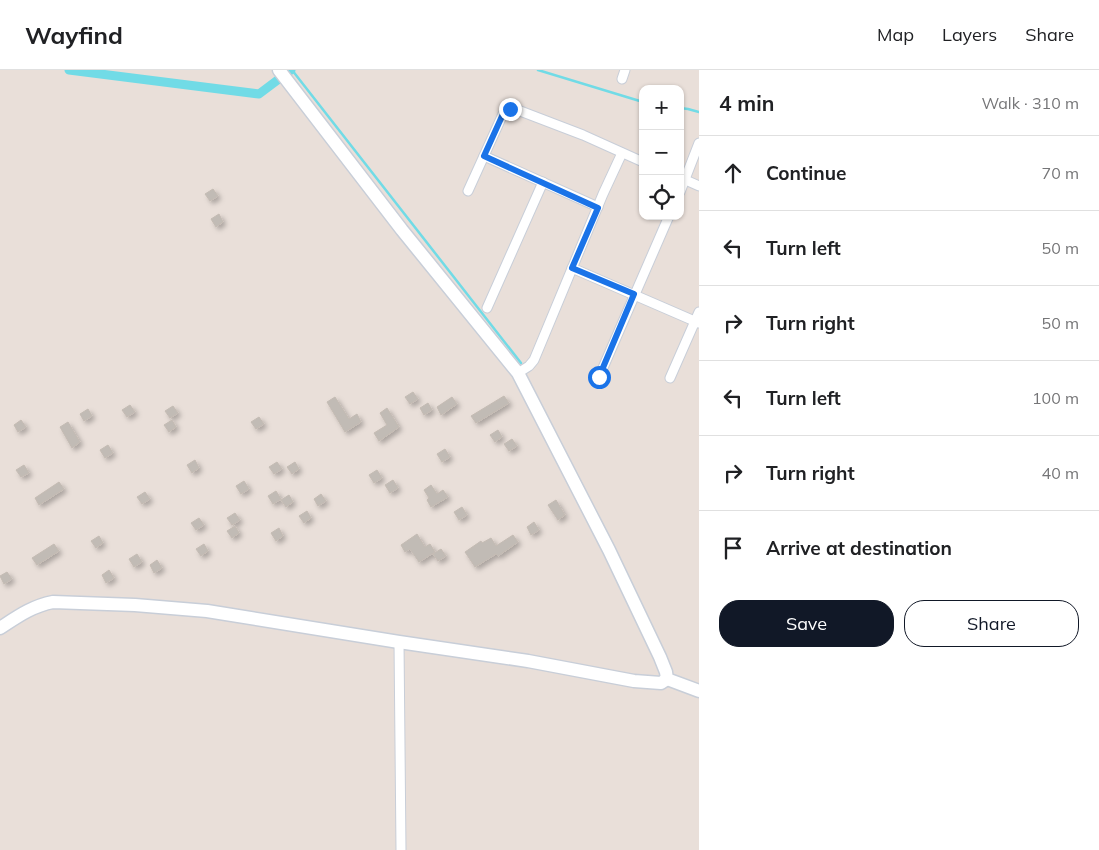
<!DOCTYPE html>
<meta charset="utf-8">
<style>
:root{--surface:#fff;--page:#f2f2f2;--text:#202124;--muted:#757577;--line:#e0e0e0;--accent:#111827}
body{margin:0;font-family:Mulish,sans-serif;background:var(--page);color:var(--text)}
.controls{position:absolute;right:15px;top:15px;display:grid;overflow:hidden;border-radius:10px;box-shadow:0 1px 4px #0004}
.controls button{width:45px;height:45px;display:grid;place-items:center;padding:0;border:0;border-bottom:1px solid var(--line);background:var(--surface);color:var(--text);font:25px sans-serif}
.stop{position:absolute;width:15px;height:15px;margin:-11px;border:4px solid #1a73e8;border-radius:50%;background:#fff}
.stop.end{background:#1a73e8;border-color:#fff;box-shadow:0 1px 5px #0008}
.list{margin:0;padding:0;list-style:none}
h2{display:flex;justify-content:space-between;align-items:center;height:65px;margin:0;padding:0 20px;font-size:21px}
h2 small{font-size:16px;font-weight:400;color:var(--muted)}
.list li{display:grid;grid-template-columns:32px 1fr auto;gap:15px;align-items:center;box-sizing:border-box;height:75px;padding:0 20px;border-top:1px solid var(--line)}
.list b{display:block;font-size:19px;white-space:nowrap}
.list em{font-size:16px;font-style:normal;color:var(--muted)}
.actions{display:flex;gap:10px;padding:15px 20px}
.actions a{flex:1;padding:11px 0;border:1px solid var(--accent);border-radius:20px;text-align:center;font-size:18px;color:var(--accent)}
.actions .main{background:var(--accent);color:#fff}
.icon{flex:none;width:28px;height:28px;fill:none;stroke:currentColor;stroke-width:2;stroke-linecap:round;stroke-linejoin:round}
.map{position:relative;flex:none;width:699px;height:780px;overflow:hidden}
header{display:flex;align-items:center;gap:30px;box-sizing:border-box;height:70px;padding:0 25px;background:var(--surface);border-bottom:1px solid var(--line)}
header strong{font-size:24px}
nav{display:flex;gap:28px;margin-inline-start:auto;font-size:18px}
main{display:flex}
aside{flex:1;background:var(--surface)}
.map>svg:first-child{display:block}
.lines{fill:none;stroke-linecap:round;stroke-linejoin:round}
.stream{stroke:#71dbe6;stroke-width:2.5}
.canal{stroke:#71dbe6;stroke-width:9}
.building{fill:#c1bbb5;stroke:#c4bbb3;filter:url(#shadow)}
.minor-casing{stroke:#c8ced8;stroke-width:11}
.secondary-casing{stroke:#c8ced8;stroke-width:15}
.minor{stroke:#fff;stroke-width:9}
.secondary{stroke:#fff;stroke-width:12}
.route{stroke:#1a73e8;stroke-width:6}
</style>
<header>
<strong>Wayfind</strong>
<nav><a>Map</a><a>Layers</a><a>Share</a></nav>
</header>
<main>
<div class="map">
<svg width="699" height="780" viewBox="0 0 699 780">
<defs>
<filter id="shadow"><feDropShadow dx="3" dy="3" stdDeviation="2.5" flood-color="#0004"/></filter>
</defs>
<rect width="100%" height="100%" fill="#e9dfd9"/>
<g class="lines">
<g class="stream">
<polyline points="292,0 521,293"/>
<polyline points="538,0 643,32"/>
<polyline points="680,38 688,39 699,42"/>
</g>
<polyline class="canal" points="69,0 259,24 291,0"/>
</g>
<g class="building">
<polygon points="213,119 218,126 210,131 205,124"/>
<polygon points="219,144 223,152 216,157 211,149"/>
<polygon points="413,322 418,329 410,334 405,327"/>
<polygon points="504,326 509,333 476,353 471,346"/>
<polygon points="335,327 349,349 357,344 361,352 345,362 327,332"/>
<polygon points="452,327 457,334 441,345 437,337"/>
<polygon points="428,333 432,340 424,345 420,338"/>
<polygon points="130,335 135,342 127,347 122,340"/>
<polygon points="173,336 178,343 170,348 165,341"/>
<polygon points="387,338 399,357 379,371 374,363 387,355 380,343"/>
<polygon points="88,339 92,346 84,351 80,344"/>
<polygon points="259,347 264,354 256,359 251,352"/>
<polygon points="21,350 26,357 18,362 14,355"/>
<polygon points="172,350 176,357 169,362 164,355"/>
<polygon points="68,352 80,372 72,378 60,357"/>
<polygon points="498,360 502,367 495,372 490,365"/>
<polygon points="512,369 517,376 509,381 504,374"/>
<polygon points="108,375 113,383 105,388 100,380"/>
<polygon points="445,379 450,387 442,392 437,384"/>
<polygon points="195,390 199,398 192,403 187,395"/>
<polygon points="277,392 282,399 274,404 269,397"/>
<polygon points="295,392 299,399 292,404 287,397"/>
<polygon points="24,395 29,403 21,407 16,400"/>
<polygon points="377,400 382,408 374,413 369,405"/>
<polygon points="393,410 398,418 390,423 385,415"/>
<polygon points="244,411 249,419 241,424 236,416"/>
<polygon points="59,412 64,419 39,435 35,428"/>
<polygon points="431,415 437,424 443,420 448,427 431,437 427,430 429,428 424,420"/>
<polygon points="276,421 281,429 273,434 268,426"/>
<polygon points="145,422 150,429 142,434 137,427"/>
<polygon points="321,424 326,431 318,436 314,429"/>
<polygon points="289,425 293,432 286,437 281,430"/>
<polygon points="556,430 565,445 558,450 548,435"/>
<polygon points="462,437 467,445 459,450 454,442"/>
<polygon points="307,441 311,448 304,453 299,446"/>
<polygon points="235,443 240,450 232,455 227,448"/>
<polygon points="199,448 204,455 196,460 191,453"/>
<polygon points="534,452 539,460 531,465 527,457"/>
<polygon points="235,456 239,463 232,468 227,461"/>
<polygon points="279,458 283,466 276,471 271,463"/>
<polygon points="417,464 425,477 430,474 435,482 419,492 410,479 405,482 401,475"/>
<polygon points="513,465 518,472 498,486 496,484 475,497 465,482 481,471 482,473 491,468 496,476"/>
<polygon points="99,466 103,473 96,478 91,471"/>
<polygon points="54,474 59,481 37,495 32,488"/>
<polygon points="204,474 208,481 201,486 196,479"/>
<polygon points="441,479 446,486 438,491 433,484"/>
<polygon points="137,484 142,492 134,497 129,489"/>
<polygon points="157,490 162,498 154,503 150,495"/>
<polygon points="109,500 114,508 106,513 102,505"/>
<polygon points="7,502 12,509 4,514 0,506"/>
</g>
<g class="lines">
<g class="minor-casing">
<g id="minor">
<polyline points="622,9 625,0"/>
<polyline points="484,86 598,137"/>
<polyline points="681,108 699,116"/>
<polyline points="468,121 503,44 510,39 515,39 583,65 643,92"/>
<polyline points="680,122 699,73"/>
<polyline points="572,198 699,253"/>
<polyline points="487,238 543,112"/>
<polyline points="518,303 529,296 534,290 603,124 622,83"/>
<polyline points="599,307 669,146"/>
<polyline points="670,308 699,242"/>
<polyline points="399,572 401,780"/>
</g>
</g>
<g class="secondary-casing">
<g id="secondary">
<polyline points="279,0 402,160 518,303 609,480 660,587 666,602 667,609 699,621"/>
<path d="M 0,558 C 17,547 32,536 53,532 L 135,535 L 207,541 L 399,572 L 528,591 L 634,611 L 661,613 L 667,609"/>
</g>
</g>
<use href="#minor" class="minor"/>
<use href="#secondary" class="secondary"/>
</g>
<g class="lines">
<polyline class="route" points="510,39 503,44 484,86 598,138 572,198 634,224 599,307"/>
</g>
</svg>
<div class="controls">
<button>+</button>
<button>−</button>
<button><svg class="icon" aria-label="locate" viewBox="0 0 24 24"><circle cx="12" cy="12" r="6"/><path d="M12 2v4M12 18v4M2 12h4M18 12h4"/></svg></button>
</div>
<div class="stop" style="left:599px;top:307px"></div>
<div class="stop end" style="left:510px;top:39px"></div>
</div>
<aside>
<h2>4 min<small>Walk · 310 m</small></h2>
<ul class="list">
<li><svg class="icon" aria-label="ahead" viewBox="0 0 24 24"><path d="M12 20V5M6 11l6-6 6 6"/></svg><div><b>Continue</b></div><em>70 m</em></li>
<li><svg class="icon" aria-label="left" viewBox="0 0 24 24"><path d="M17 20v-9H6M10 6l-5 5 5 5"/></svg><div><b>Turn left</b></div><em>50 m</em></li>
<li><svg class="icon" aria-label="right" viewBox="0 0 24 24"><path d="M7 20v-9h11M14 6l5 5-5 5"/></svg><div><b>Turn right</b></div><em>50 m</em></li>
<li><svg class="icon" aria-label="left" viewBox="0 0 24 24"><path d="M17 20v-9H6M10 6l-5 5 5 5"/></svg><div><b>Turn left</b></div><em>100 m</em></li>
<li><svg class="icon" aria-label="right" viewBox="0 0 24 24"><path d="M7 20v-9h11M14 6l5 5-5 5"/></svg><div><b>Turn right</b></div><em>40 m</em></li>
<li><svg class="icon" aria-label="arrive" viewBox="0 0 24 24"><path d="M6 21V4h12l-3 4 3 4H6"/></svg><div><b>Arrive at destination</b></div></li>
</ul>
<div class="actions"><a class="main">Save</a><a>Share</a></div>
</aside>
</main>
